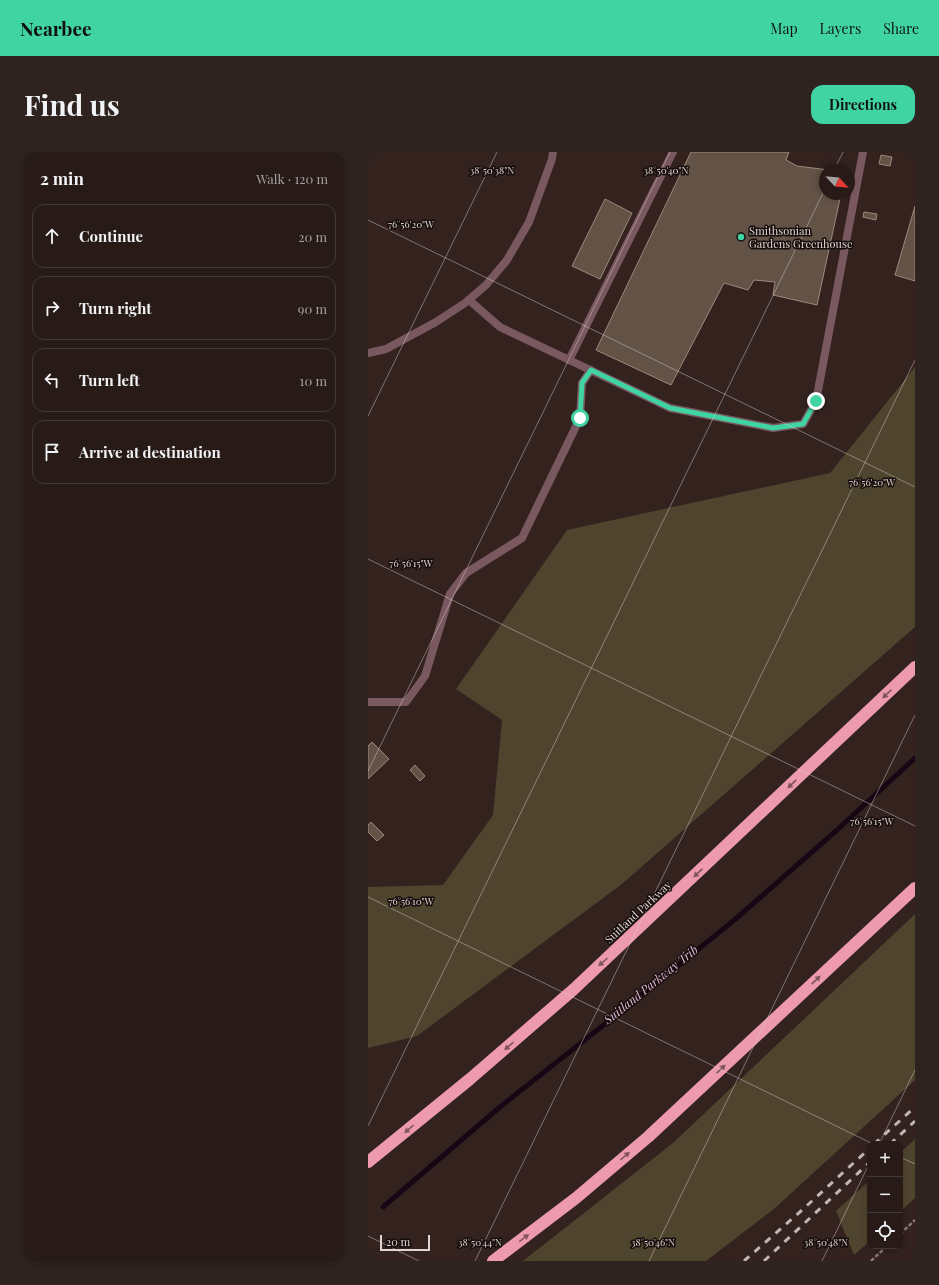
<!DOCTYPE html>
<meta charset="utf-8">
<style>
:root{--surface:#271a17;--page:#2f2320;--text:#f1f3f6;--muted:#a4a1a1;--line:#433836;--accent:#3fd4a2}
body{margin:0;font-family:"Playfair Display",serif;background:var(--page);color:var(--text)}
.controls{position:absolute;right:12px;bottom:12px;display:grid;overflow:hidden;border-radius:8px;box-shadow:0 2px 6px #0003}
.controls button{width:36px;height:36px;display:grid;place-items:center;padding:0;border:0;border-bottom:1px solid var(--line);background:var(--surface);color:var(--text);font:20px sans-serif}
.compass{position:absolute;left:451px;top:12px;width:36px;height:36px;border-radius:50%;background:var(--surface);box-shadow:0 2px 6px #0003;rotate:116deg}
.scale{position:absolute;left:12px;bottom:10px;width:50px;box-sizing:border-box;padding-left:4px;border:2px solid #e0d3d1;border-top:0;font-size:11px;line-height:14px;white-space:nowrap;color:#e0d3d1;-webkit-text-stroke:3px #160e0c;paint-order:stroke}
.stop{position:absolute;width:12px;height:12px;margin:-9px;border:3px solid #3fd4a2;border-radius:50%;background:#fff}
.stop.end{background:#3fd4a2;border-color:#fff;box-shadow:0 1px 4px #0008}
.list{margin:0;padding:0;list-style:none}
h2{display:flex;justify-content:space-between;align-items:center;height:52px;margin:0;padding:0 16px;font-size:17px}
h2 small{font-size:13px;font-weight:400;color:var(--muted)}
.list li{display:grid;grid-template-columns:26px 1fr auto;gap:12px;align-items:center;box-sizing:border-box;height:64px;margin:0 8px 8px;padding:0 8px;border:1px solid var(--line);border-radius:12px}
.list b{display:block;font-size:15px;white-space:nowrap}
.list em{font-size:13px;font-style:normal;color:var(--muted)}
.icon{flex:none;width:22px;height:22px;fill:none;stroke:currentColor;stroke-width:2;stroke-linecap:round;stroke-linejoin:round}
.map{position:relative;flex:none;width:547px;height:1109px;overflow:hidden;border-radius:12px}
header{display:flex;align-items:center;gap:24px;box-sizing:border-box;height:56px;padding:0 20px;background:var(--accent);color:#111}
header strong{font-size:19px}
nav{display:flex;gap:22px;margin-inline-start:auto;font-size:14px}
.intro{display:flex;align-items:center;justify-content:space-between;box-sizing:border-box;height:96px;padding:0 24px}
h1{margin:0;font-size:28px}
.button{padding:10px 18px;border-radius:12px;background:var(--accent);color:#111;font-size:14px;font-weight:700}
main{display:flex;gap:24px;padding:0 24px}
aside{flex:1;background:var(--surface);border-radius:12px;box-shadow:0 2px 6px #0003}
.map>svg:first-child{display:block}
.green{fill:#4f442e}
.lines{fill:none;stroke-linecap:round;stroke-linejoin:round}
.stream{stroke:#190615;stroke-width:5}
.building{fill:#635246;stroke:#9b897c}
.path{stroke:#8a7a78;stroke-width:2.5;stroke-dasharray:4 2;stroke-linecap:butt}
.lane{stroke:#7a5860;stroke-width:8}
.highway{stroke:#ed9aaf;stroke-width:12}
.rail{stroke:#c2b5b2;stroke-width:3;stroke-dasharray:7 7;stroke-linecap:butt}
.oneway{fill:#82545e}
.route{stroke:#3fd4a2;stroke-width:5}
.ticks{fill:none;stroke:#e0d3d1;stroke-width:1;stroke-opacity:0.45}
.poi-dot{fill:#3fd4a2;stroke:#160e0c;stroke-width:1.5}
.labels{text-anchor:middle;stroke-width:3;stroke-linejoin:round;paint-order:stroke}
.poi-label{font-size:11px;fill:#e0d3d1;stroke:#160e0c;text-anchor:start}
.street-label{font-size:11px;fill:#e0d3d1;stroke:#160e0c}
.water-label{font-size:12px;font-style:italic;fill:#eabadd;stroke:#160e0c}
.ticks-label{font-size:10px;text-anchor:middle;fill:#e0d3d1;stroke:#160e0c;stroke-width:3;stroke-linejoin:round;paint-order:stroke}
</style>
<header>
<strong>Nearbee</strong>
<nav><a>Map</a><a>Layers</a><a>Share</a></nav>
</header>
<div class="intro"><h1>Find us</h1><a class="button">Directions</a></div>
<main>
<aside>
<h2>2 min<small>Walk · 120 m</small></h2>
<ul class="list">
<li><svg class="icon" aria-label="ahead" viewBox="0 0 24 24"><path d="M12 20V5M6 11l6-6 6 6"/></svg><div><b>Continue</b></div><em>20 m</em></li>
<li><svg class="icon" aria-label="right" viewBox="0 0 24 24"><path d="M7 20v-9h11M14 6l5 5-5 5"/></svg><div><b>Turn right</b></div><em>90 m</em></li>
<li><svg class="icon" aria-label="left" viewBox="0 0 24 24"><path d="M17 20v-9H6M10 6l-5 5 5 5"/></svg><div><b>Turn left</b></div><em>10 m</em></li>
<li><svg class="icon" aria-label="arrive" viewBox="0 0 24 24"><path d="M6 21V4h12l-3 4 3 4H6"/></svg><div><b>Arrive at destination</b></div></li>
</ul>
</aside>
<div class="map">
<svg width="547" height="1109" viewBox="0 0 547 1109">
<rect width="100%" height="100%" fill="#34221f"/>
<g class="green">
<polygon points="547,215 547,475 254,732 49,884 0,896 0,735 75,733 125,663 134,568 88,537 199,378 462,321"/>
<polygon points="547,762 547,928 407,1056 338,1109 155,1109 305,991"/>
<polygon points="547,987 547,1046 532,1060 532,1001"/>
<polygon points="502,1028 502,1089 486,1103 468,1059"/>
</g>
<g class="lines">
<polyline class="stream" points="15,1055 132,955 281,837 370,765 469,678 547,606"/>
</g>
<g class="building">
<polygon points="323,0 421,0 418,8 429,14 461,18 457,18 457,42 473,42 449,153 405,143 407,130 386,128 380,138 356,131 303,233 228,198"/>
<polygon points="513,3 524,5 522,14 511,12"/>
<polygon points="237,47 264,61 232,127 204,114"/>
<polygon points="547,54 547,129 527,123"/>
<polygon points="496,60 509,62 508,68 495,65"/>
<polygon points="4,590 21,607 0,627 0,594"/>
<polygon points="47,613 57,624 52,629 42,618"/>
<polygon points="3,670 16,683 9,689 0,680 0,673"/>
</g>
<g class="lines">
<g class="path">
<polyline points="532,1082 547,1068"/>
<polyline points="503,1109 519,1094"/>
</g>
<g class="lane">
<polyline points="101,148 132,175 302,256 405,276 435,272 448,249 495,0"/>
<polyline points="0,201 18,197 68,170 97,151 118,133 139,108 161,70 184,7 185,0"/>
<polyline points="201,208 305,0"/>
<polyline points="0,550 38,550 57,524 82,442 98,421 154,386 212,266 214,231 223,218"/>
</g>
<g class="highway">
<polyline points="0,1010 102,927 206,837 547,515"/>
<polyline points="125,1109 208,1046 280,985 547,736"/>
</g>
<g class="rail">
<polyline points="506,992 547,955"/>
<polyline points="522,992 547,969"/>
<polyline points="376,1109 433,1059 502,996"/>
<polyline points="396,1109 502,1010"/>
</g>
</g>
<defs><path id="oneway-solid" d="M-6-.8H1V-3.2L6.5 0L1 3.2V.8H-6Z"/></defs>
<g class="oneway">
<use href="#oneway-solid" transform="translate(519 542) rotate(137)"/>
<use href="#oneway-solid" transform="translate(424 632) rotate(137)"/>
<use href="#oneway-solid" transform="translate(330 721) rotate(137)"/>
<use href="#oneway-solid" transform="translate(235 810) rotate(138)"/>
<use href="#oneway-solid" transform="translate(448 828) rotate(-43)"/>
<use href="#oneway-solid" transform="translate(141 894) rotate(139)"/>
<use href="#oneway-solid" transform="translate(353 917) rotate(-43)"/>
<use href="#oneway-solid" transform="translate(41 977) rotate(140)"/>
<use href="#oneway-solid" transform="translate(257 1004) rotate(-41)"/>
<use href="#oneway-solid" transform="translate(156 1086) rotate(-37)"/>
</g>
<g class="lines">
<polyline class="route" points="212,266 214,231 223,218 302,256 405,276 435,272 448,249"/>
</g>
<path class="ticks" d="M 466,18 L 475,0M 0,68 L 547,335M 0,264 L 129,0M 0,407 L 547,674M 0,619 L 302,0M 0,745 L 505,992M 0,974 L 457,37M 511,992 L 547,918M 532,1005 L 547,1012M 0,1084 L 51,1109M 107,1109 L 547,208M 281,1109 L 547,563M 454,1109 L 502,1010"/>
<circle class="poi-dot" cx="373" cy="85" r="4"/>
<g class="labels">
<g class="poi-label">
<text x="381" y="83">Smithsonian<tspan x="381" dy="13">Gardens Greenhouse</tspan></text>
</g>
<g class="street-label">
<text transform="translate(270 760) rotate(-43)" y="4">Suitland Parkway</text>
</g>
<g class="water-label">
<text transform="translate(283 833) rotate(-39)" y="4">Suitland Parkway Trib</text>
</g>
</g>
<g class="ticks-label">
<text x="124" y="22">38°50'38"N</text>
<text x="298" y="22">38°50'40"N</text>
<text x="43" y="76">76°56'20"W</text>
<text x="504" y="334">76°56'20"W</text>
<text x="43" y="415">76°56'15"W</text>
<text x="504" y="673">76°56'15"W</text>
<text x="43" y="753">76°56'10"W</text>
<text x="112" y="1094">38°50'44"N</text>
<text x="285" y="1094">38°50'46"N</text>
<text x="458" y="1094">38°50'48"N</text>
</g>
</svg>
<div class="controls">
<button>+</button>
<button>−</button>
<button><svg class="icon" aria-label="locate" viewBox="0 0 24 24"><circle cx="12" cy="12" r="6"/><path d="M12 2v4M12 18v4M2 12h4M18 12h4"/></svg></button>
</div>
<svg class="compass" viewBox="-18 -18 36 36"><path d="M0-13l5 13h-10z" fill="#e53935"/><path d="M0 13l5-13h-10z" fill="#a4a1a1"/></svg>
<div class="scale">20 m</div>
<div class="stop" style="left:212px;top:266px"></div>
<div class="stop end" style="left:448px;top:249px"></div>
</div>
</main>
